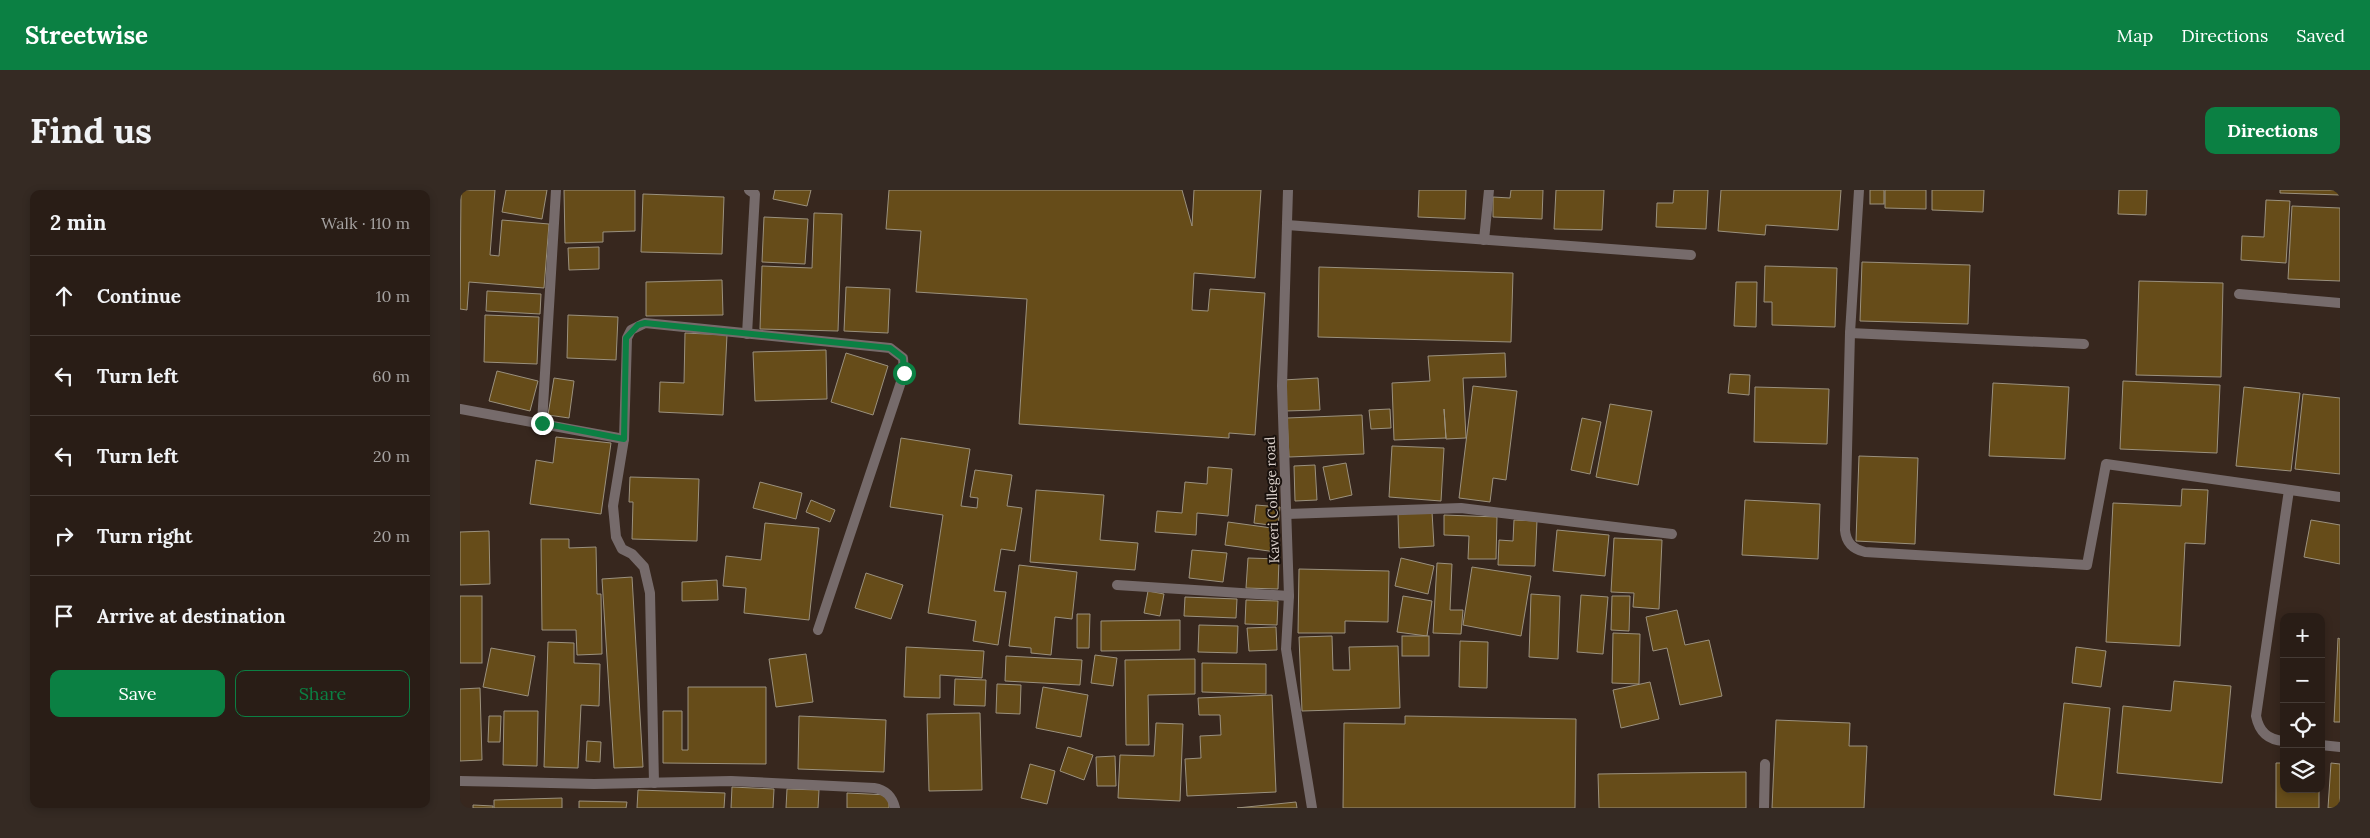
<!DOCTYPE html>
<meta charset="utf-8">
<style>
:root{--surface:#291d16;--page:#352a23;--text:#f1f3f6;--muted:#a5a2a1;--line:#453b35;--accent:#0b8043}
body{margin:0;font-family:Lora,serif;background:var(--page);color:var(--text)}
.controls{position:absolute;right:15px;bottom:15px;display:grid;overflow:hidden;border-radius:10px;box-shadow:0 2px 8px #0003}
.controls button{width:45px;height:45px;display:grid;place-items:center;padding:0;border:0;border-bottom:1px solid var(--line);background:var(--surface);color:var(--text);font:25px sans-serif}
.stop{position:absolute;width:15px;height:15px;margin:-11px;border:4px solid #0b8043;border-radius:50%;background:#fff}
.stop.end{background:#0b8043;border-color:#fff;box-shadow:0 1px 5px #0008}
.list{margin:0;padding:0;list-style:none}
h2{display:flex;justify-content:space-between;align-items:center;height:65px;margin:0;padding:0 20px;font-size:21px}
h2 small{font-size:16px;font-weight:400;color:var(--muted)}
.list li{display:grid;grid-template-columns:32px 1fr auto;gap:15px;align-items:center;box-sizing:border-box;height:80px;padding:0 20px;border-top:1px solid var(--line)}
.list b{display:block;font-size:19px;white-space:nowrap}
.list em{font-size:16px;font-style:normal;color:var(--muted)}
.actions{display:flex;gap:10px;padding:15px 20px}
.actions a{flex:1;padding:11px 0;border:1px solid var(--accent);border-radius:10px;text-align:center;font-size:18px;color:var(--accent)}
.actions .main{background:var(--accent);color:#fff}
.icon{flex:none;width:28px;height:28px;fill:none;stroke:currentColor;stroke-width:2;stroke-linecap:round;stroke-linejoin:round}
.map{position:relative;flex:none;width:1880px;height:618px;overflow:hidden;border-radius:10px}
header{display:flex;align-items:center;gap:30px;box-sizing:border-box;height:70px;padding:0 25px;background:var(--accent);color:#fff}
header strong{font-size:24px}
nav{display:flex;gap:28px;margin-inline-start:auto;font-size:18px}
.intro{display:flex;align-items:center;justify-content:space-between;box-sizing:border-box;height:120px;padding:0 30px}
h1{margin:0;font-size:35px}
.button{padding:12px 22px;border-radius:10px;background:var(--accent);color:#fff;font-size:18px;font-weight:700}
main{display:flex;gap:30px;padding:0 30px}
aside{flex:1;background:var(--surface);border-radius:10px;box-shadow:0 2px 8px #0003}
.map>svg:first-child{display:block}
.building{fill:#664c19;stroke:#9b917e}
.lines{fill:none;stroke-linecap:round;stroke-linejoin:round}
.service{stroke:#766b6b;stroke-width:10}
.minor{stroke:#766b6b;stroke-width:10}
.route{stroke:#0b8043;stroke-width:6}
.labels{text-anchor:middle;stroke-width:4;stroke-linejoin:round;paint-order:stroke}
.street-label{font-size:14px;fill:#ded3cd;stroke:#19110d}
</style>
<header>
<strong>Streetwise</strong>
<nav><a>Map</a><a>Directions</a><a>Saved</a></nav>
</header>
<div class="intro"><h1>Find us</h1><a class="button">Directions</a></div>
<main>
<aside>
<h2>2 min<small>Walk · 110 m</small></h2>
<ul class="list">
<li><svg class="icon" aria-label="ahead" viewBox="0 0 24 24"><path d="M12 20V5M6 11l6-6 6 6"/></svg><div><b>Continue</b></div><em>10 m</em></li>
<li><svg class="icon" aria-label="left" viewBox="0 0 24 24"><path d="M17 20v-9H6M10 6l-5 5 5 5"/></svg><div><b>Turn left</b></div><em>60 m</em></li>
<li><svg class="icon" aria-label="left" viewBox="0 0 24 24"><path d="M17 20v-9H6M10 6l-5 5 5 5"/></svg><div><b>Turn left</b></div><em>20 m</em></li>
<li><svg class="icon" aria-label="right" viewBox="0 0 24 24"><path d="M7 20v-9h11M14 6l5 5-5 5"/></svg><div><b>Turn right</b></div><em>20 m</em></li>
<li><svg class="icon" aria-label="arrive" viewBox="0 0 24 24"><path d="M6 21V4h12l-3 4 3 4H6"/></svg><div><b>Arrive at destination</b></div></li>
</ul>
<div class="actions"><a class="main">Save</a><a>Share</a></div>
</aside>
<div class="map">
<svg width="1880" height="618" viewBox="0 0 1880 618">
<rect width="100%" height="100%" fill="#37271e"/>
<g class="building">
<polygon points="1,0 35,0 30,65 39,66 42,30 89,34 84,98 9,92 7,120 0,119"/>
<polygon points="46,0 87,0 82,29 42,22"/>
<polygon points="104,0 175,0 175,41 143,42 143,52 105,53"/>
<polygon points="315,0 351,0 347,16 313,9"/>
<polygon points="429,0 722,0 732,36 734,0 801,0 795,88 734,83 732,120 748,121 750,99 805,103 795,245 769,243 769,248 559,234 567,109 456,102 461,41 426,39"/>
<polygon points="959,0 1006,0 1005,29 958,27"/>
<polygon points="1051,0 1083,0 1082,29 1033,27 1033,7 1050,8"/>
<polygon points="1096,0 1144,0 1142,40 1094,39"/>
<polygon points="1214,0 1248,0 1246,39 1196,37 1197,13 1213,13"/>
<polygon points="1261,0 1381,0 1378,40 1306,35 1305,45 1258,41"/>
<rect x="1410" y="0" width="14" height="14"/>
<polygon points="1425,0 1466,0 1466,19 1425,18"/>
<polygon points="1472,0 1524,0 1523,22 1472,20"/>
<polygon points="1659,0 1687,0 1686,25 1658,24"/>
<polygon points="1820,0 1880,0 1880,5 1820,3"/>
<polygon points="183,4 264,7 262,64 181,62"/>
<polygon points="1806,10 1830,11 1826,73 1781,70 1782,46 1804,47"/>
<polygon points="1832,16 1880,18 1880,91 1828,89"/>
<polygon points="354,23 382,24 378,141 300,139 302,76 352,78"/>
<polygon points="304,27 348,29 345,74 302,72"/>
<polygon points="139,57 139,79 109,80 108,58"/>
<polygon points="1402,72 1510,75 1508,134 1400,131"/>
<polygon points="1305,76 1377,78 1375,137 1312,135 1312,112 1304,112"/>
<polygon points="859,77 1053,83 1051,152 858,147"/>
<polygon points="262,90 263,125 186,126 186,92"/>
<polygon points="1679,91 1763,93 1761,187 1676,185"/>
<polygon points="1276,92 1297,92 1296,137 1274,136"/>
<polygon points="386,97 430,99 428,143 384,141"/>
<polygon points="27,101 81,104 80,124 26,121"/>
<polygon points="25,125 79,127 77,174 24,172"/>
<polygon points="108,125 158,127 156,170 107,168"/>
<polygon points="225,143 267,145 263,225 199,222 200,192 224,193"/>
<polygon points="366,160 367,209 295,211 293,162"/>
<polygon points="386,163 428,176 413,225 371,212"/>
<polygon points="1045,163 1046,187 1003,188 1006,248 986,249 984,219 986,248 934,250 932,193 970,191 968,166"/>
<polygon points="37,181 78,191 70,221 29,211"/>
<polygon points="1270,184 1290,185 1289,205 1268,203"/>
<polygon points="94,188 114,191 109,228 88,225"/>
<polygon points="858,188 860,220 825,221 823,190"/>
<polygon points="1663,191 1760,195 1757,263 1660,259"/>
<polygon points="1533,193 1609,197 1605,269 1529,266"/>
<polygon points="1013,196 1057,201 1046,290 1033,288 1030,312 999,308"/>
<polygon points="1295,197 1369,199 1367,254 1294,252"/>
<polygon points="1784,197 1840,203 1831,281 1776,276"/>
<polygon points="1843,204 1880,208 1880,284 1835,279"/>
<polygon points="1150,214 1192,221 1178,295 1136,287"/>
<polygon points="930,219 931,238 911,239 909,220"/>
<polygon points="902,225 904,264 829,267 827,228"/>
<polygon points="1122,228 1141,232 1130,284 1111,280"/>
<polygon points="96,247 151,253 141,324 70,314 76,270 93,273"/>
<polygon points="441,248 510,259 501,316 517,318 518,308 510,307 515,280 552,285 547,316 562,318 555,361 541,359 534,401 546,402 538,455 513,451 516,431 468,423 483,325 430,317"/>
<polygon points="932,256 984,258 981,311 929,307"/>
<polygon points="1399,266 1458,268 1455,354 1396,351"/>
<polygon points="886,273 892,305 870,310 863,277"/>
<polygon points="855,275 857,310 835,311 834,276"/>
<polygon points="748,277 772,279 768,326 737,323 736,345 695,342 697,321 722,323 725,292 747,294"/>
<polygon points="170,287 239,289 237,351 172,349 173,312 169,312"/>
<polygon points="300,292 342,303 336,329 293,318"/>
<polygon points="1722,299 1748,300 1745,354 1725,353 1720,456 1646,452 1653,313 1721,316"/>
<polygon points="576,300 644,305 640,350 678,353 675,380 570,372"/>
<polygon points="351,310 375,320 370,332 346,322"/>
<polygon points="1285,310 1360,314 1358,369 1282,365"/>
<polygon points="796,315 820,317 818,336 794,333"/>
<polygon points="972,322 974,356 939,358 938,324"/>
<polygon points="984,325 1037,327 1036,369 1008,369 1009,346 984,345"/>
<polygon points="1054,330 1077,331 1075,376 1038,375 1039,350 1053,351"/>
<polygon points="1851,330 1880,335 1880,374 1844,367"/>
<polygon points="768,332 819,339 816,362 765,355"/>
<polygon points="305,333 359,338 349,430 284,423 286,398 263,396 266,366 301,370"/>
<polygon points="1097,340 1149,345 1145,386 1093,381"/>
<polygon points="29,341 30,394 0,395 0,342"/>
<polygon points="1154,348 1202,350 1199,419 1173,417 1174,403 1151,402"/>
<polygon points="81,349 109,349 109,358 136,357 137,404 141,404 142,464 117,465 116,440 82,440"/>
<polygon points="732,360 767,363 763,392 729,388"/>
<polygon points="788,368 819,369 818,399 786,398"/>
<polygon points="941,368 974,376 968,404 935,396"/>
<polygon points="977,373 992,374 990,420 1003,420 1001,444 973,443"/>
<polygon points="559,375 617,382 612,429 595,427 591,465 571,463 571,458 549,456"/>
<polygon points="1012,377 1071,386 1061,446 1003,435"/>
<polygon points="839,379 929,381 928,432 885,431 885,443 838,443"/>
<polygon points="406,383 443,395 431,429 395,418"/>
<polygon points="172,387 183,577 154,578 142,389"/>
<polygon points="257,390 258,410 222,411 222,392"/>
<polygon points="688,401 704,404 700,426 684,423"/>
<polygon points="1071,404 1100,406 1098,469 1069,467"/>
<polygon points="1121,405 1148,407 1143,464 1117,462"/>
<rect x="0" y="406" width="22" height="67"/>
<polygon points="943,406 972,411 967,446 937,442"/>
<polygon points="1152,406 1170,406 1169,441 1151,440"/>
<polygon points="725,407 777,409 776,428 724,426"/>
<polygon points="786,410 818,411 817,435 785,434"/>
<polygon points="1217,420 1225,455 1249,450 1262,506 1220,515 1207,458 1193,461 1186,427"/>
<polygon points="617,424 630,424 629,458 617,458"/>
<polygon points="720,430 720,460 641,461 641,431"/>
<polygon points="739,435 778,436 777,463 738,462"/>
<polygon points="816,437 817,460 789,461 787,438"/>
<polygon points="1153,443 1180,444 1179,494 1152,493"/>
<polygon points="872,446 873,480 890,480 889,457 938,456 940,518 842,521 839,447"/>
<rect x="942" y="446" width="27" height="20"/>
<polygon points="1878,448 1880,449 1880,532 1874,532"/>
<polygon points="1000,451 1028,452 1027,498 999,497"/>
<polygon points="88,452 114,453 114,473 140,474 139,516 121,515 118,578 84,577"/>
<polygon points="446,457 524,461 522,488 480,485 480,508 444,507"/>
<polygon points="1616,457 1646,461 1641,497 1612,493"/>
<polygon points="31,458 75,466 68,506 23,497"/>
<polygon points="346,464 353,512 316,517 309,469"/>
<polygon points="635,465 657,468 653,496 631,493"/>
<polygon points="546,466 622,470 620,495 545,491"/>
<polygon points="735,469 735,504 688,505 689,555 666,555 665,470"/>
<polygon points="742,473 806,474 806,504 742,502"/>
<polygon points="495,489 526,490 525,516 494,515"/>
<polygon points="1714,491 1771,496 1762,593 1657,583 1663,516 1711,521"/>
<polygon points="1190,492 1199,529 1161,538 1153,500"/>
<polygon points="537,494 561,495 560,524 536,523"/>
<polygon points="228,497 306,497 306,574 203,573 203,521 222,521 222,560 228,560"/>
<polygon points="583,497 628,505 621,547 576,538"/>
<polygon points="20,498 22,570 0,571 0,499"/>
<polygon points="812,505 816,602 727,606 725,569 741,568 740,546 761,545 760,525 739,525 738,508"/>
<polygon points="1604,513 1650,518 1641,610 1594,605"/>
<polygon points="44,521 78,521 77,576 43,575"/>
<polygon points="520,523 522,600 469,601 467,524"/>
<polygon points="29,526 41,526 40,552 28,552"/>
<polygon points="339,526 426,530 424,582 338,579"/>
<polygon points="945,526 1116,529 1115,618 883,618 884,533 945,534"/>
<polygon points="1316,530 1390,533 1389,556 1407,556 1404,618 1312,618"/>
<polygon points="696,533 723,534 720,611 658,608 660,565 694,566"/>
<polygon points="127,551 141,552 140,572 126,571"/>
<polygon points="608,557 633,565 624,590 600,581"/>
<polygon points="655,566 656,596 637,596 636,567"/>
<polygon points="1816,573 1824,573 1824,599 1859,599 1859,618 1816,618"/>
<polygon points="1871,573 1880,574 1880,618 1868,618"/>
<polygon points="570,574 595,581 587,614 561,608"/>
<polygon points="1286,582 1286,618 1139,618 1138,584"/>
<polygon points="272,597 314,599 313,618 271,618"/>
<polygon points="327,599 359,600 358,618 326,618"/>
<polygon points="178,600 265,603 264,618 177,618"/>
<polygon points="387,603 429,605 429,618 387,618"/>
<polygon points="102,608 102,618 34,618 34,610"/>
<polygon points="119,611 167,612 166,618 119,618"/>
<polygon points="836,612 837,618 777,618"/>
<polygon points="13,615 33,616 33,618 13,618"/>
</g>
<g class="lines">
<polyline class="service" points="1304,618 1305,574"/>
<g class="minor">
<polyline points="828,0 822,196 829,406 826,459 852,618"/>
<path d="M 1399,0 L 1390,143 L 1385,340 C 1386,353 1393,359 1405,362 L 1627,375 L 1646,274 L 1880,307"/>
<polyline points="827,35 1231,65"/>
<polyline points="1024,50 1029,0"/>
<polyline points="1779,104 1880,113"/>
<polyline points="1390,143 1624,154"/>
<polyline points="287,144 295,4 289,0"/>
<polyline points="0,219 164,249"/>
<polyline points="82,233 96,0"/>
<polyline points="827,324 1001,318 1212,344"/>
<polyline points="657,395 829,406"/>
<path d="M 1824,551 C 1807,550 1799,541 1796,526 L 1829,300"/>
<polyline points="1861,555 1880,557"/>
<path d="M 0,591 L 134,594 L 271,591 L 414,598 C 426,600 432,606 435,618"/>
<polyline points="194,593 190,403 184,377 172,364 162,359 156,347 153,316 164,249 167,148 171,140 185,133 430,158 443,168 444,183 358,440"/>
</g>
</g>
<g class="lines">
<polyline class="route" points="82,233 164,249 166,148 178,135 185,133 430,158 443,168 444,183"/>
</g>
<g class="labels">
<g class="street-label">
<text transform="translate(812 310) rotate(-92)" y="5">Kaveri College road</text>
</g>
</g>
</svg>
<div class="controls">
<button>+</button>
<button>−</button>
<button><svg class="icon" aria-label="locate" viewBox="0 0 24 24"><circle cx="12" cy="12" r="6"/><path d="M12 2v4M12 18v4M2 12h4M18 12h4"/></svg></button>
<button><svg class="icon" aria-label="layers" viewBox="0 0 24 24"><path d="M12 4l9 5-9 5-9-5zM3 14l9 5 9-5"/></svg></button>
</div>
<div class="stop" style="left:444px;top:183px"></div>
<div class="stop end" style="left:82px;top:233px"></div>
</div>
</main>
